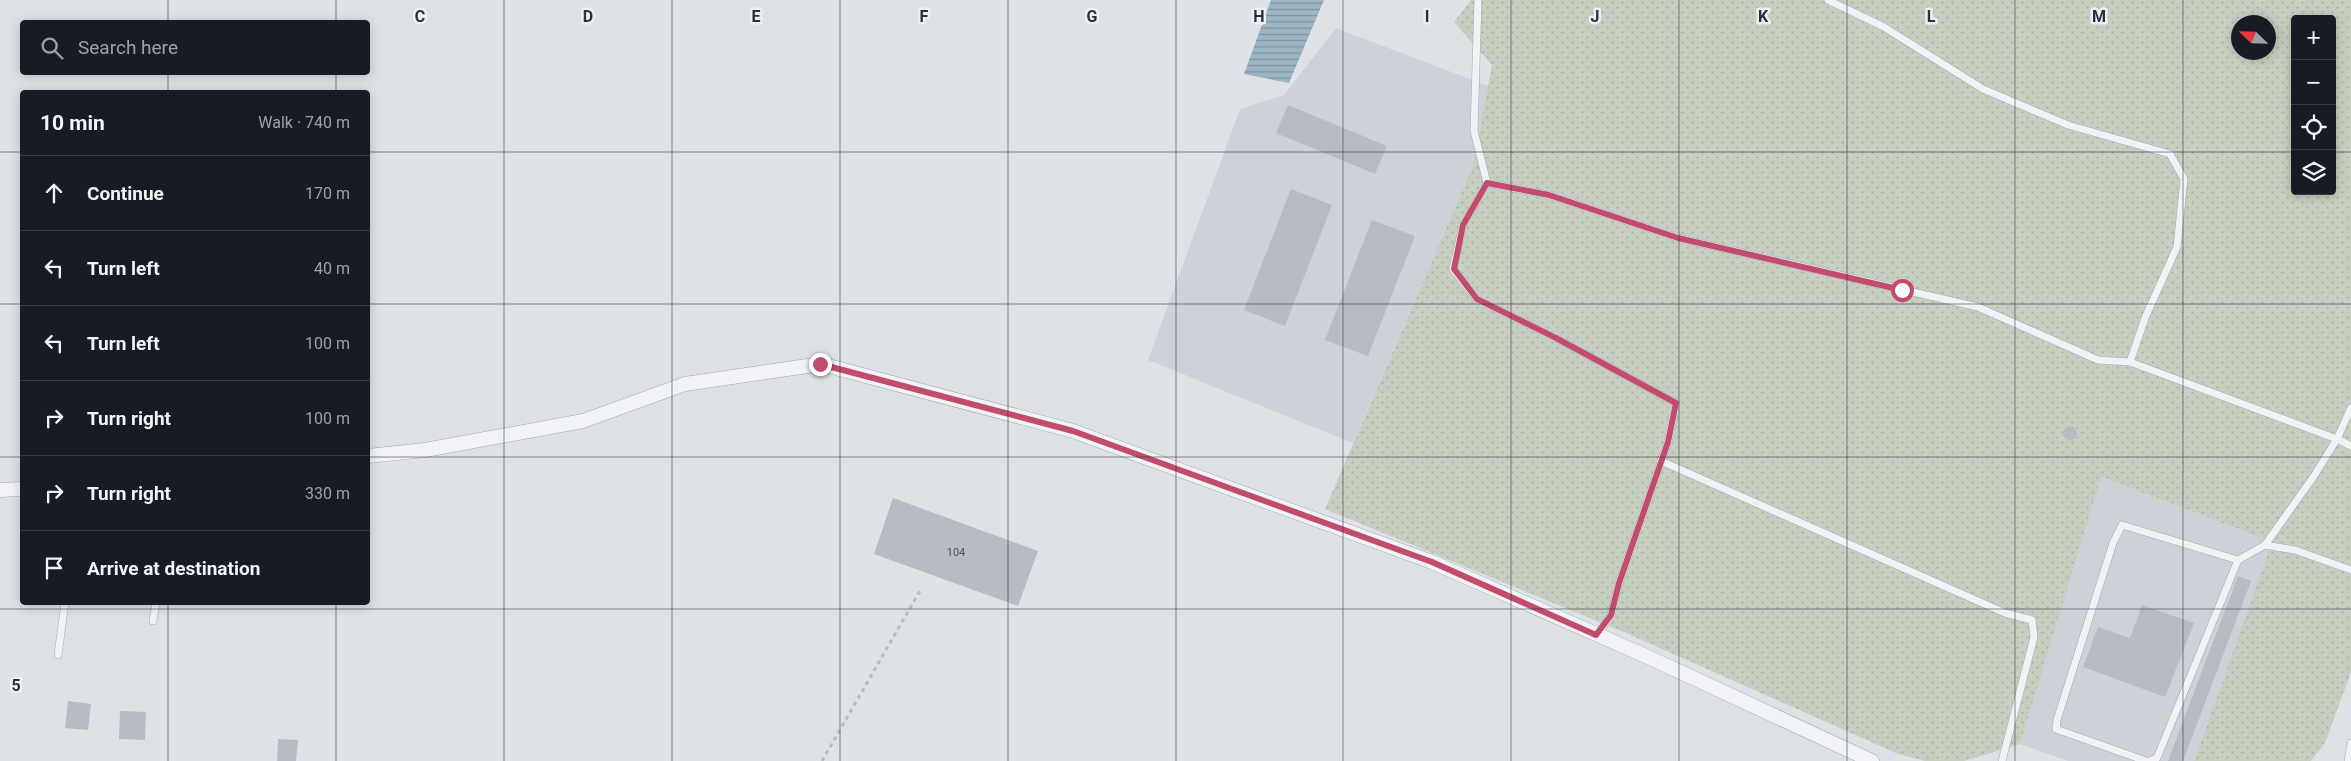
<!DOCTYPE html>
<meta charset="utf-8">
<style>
:root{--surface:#171b24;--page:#20242c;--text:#f1f3f6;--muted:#9ea1a6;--line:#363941}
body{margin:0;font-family:Roboto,sans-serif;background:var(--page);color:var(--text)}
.controls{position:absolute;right:15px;top:15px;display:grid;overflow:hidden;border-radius:5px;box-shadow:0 2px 12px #0003}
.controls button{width:45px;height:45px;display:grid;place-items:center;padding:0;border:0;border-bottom:1px solid var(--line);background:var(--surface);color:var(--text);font:25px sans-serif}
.compass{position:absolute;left:2231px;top:15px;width:45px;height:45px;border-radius:50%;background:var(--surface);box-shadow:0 2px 12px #0003;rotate:293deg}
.stop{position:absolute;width:15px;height:15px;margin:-11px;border:4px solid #c24c6e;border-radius:50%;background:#fff}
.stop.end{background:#c24c6e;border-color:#fff;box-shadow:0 1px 5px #0008}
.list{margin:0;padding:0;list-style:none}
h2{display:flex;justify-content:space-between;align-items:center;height:65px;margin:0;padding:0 20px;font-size:21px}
h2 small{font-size:16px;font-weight:400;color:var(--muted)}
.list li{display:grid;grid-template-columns:32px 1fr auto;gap:15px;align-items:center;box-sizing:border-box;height:75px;padding:0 20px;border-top:1px solid var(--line)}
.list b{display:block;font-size:19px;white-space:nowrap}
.list em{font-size:16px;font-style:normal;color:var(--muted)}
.icon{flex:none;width:28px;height:28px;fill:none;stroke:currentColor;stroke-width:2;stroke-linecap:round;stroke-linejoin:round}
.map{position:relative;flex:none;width:2351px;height:761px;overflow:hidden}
.search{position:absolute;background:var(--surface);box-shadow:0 2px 12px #0003;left:20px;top:20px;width:350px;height:55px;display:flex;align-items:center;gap:12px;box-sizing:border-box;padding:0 18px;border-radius:5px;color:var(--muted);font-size:19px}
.panel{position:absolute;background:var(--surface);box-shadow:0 2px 12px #0003;left:20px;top:90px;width:350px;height:515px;border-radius:5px}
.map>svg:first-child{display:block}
.built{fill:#ccd2d8}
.garden{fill:url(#garden-dots);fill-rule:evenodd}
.water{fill:url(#water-rules)}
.building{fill:#b6bcc2}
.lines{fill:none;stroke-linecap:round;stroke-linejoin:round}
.lane-casing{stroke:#a4aab0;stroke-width:8}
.street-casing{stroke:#a4aab0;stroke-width:15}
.path{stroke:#b8bcc1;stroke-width:3;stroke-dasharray:4 4;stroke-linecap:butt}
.lane{stroke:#f0f2f5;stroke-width:7}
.street{stroke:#f0f2f5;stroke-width:14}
.route{stroke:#c24c6e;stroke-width:6}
.grid{fill:none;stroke:#28323c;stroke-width:1;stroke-opacity:0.55}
.labels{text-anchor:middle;stroke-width:5;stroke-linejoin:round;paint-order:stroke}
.number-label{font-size:11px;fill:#4c545e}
.grid-label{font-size:16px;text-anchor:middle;font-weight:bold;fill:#28323c;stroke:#edf1f4;stroke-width:5;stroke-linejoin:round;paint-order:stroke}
</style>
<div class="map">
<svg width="2351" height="761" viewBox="0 0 2351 761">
<defs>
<pattern id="garden-dots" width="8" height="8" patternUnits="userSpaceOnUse" patternTransform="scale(1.25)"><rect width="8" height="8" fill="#c6cfc0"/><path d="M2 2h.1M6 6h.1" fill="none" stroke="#aab2a6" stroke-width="1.8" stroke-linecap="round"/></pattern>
<pattern id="water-rules" width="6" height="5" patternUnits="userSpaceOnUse" patternTransform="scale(1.25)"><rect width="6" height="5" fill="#9bb5c4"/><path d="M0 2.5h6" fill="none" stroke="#7e94a0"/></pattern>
</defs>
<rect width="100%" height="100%" fill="#dee2e6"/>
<g class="built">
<polygon points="1336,28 1488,86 1473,166 1353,443 1148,360 1240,109 1284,95"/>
<polygon points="2100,477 2272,542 2194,761 2068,761 2020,744"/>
</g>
<path class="garden" d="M 1471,0 L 2351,0 L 2351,672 L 2325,743 L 2311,761 L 2194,761 L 2272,542 L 2101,477 L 2020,744 L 1964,761 L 1925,761 L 1898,754 L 1626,633 L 1325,509 L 1473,166 L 1492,65 L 1454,22 ZM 2295,19 L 2332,19 L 2332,191 L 2295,191 ZM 2238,22 L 2268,22 L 2268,52 L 2238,52 Z"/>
<polygon class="water" points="1271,0 1324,0 1289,83 1244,74"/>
<g class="building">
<polygon points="1288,105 1387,146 1375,174 1276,133"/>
<polygon points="1291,189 1332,205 1285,326 1244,310"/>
<polygon points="1372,220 1415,236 1368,356 1325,340"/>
<circle cx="2070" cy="433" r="7"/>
<polygon points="893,498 1038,551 1018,606 874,554"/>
<polygon points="2238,576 2251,581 2183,761 2168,761"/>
<polygon points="2142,605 2194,623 2165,697 2083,667 2098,627 2130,638"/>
<polygon points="68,701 91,704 88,730 65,728"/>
<polygon points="120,711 146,712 145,740 119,739"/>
<polygon points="278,739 298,740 296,761 277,761"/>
</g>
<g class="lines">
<g class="lane-casing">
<g id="lane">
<polyline points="1478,0 1474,131 1487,183"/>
<polyline points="2130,362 2337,439 2351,408"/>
<polyline points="1661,461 2005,613 2032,620 2034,637 2002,761"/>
<polyline points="2265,545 2314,476 2337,439 2351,446"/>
<polyline points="153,621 156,602"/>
<polyline points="1597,635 1611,615 1619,583 1668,442 1676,403 1556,338 1477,299 1453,269 1463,225 1487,183 1549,195 1678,238 1978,307 2098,360 2130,362 2145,318 2177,247 2184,179 2170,154 2068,125 1983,89 1884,27 1828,0"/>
<polyline points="58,655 65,602"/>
<polyline points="2146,761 2056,729 2057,720 2113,543 2122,525 2238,560"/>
<polyline points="2149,761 2157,758 2238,560 2265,545 2295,550 2351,570"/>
<polyline points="2348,761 2351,743"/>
</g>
</g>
<g class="street-casing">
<g id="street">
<polyline points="368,456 425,450 583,421 685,384 821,364 1073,431 1432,562 1648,657 1872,761"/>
<polyline points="0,490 22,489"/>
</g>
</g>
<polyline class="path" points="822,761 921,589"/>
<use href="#lane" class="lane"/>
<use href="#street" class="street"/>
</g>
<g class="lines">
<polyline class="route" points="820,364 1073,431 1432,562 1596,635 1611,615 1619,583 1668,442 1676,403 1556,338 1477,299 1454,269 1463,225 1487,183 1549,195 1678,238 1902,290"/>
</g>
<path class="grid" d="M 168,0 L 168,22M 336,0 L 336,22M 504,0 L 504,761M 672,0 L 672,761M 840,0 L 840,761M 1008,0 L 1008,761M 1176,0 L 1176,761M 1343,0 L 1343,761M 1511,0 L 1511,761M 1679,0 L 1679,761M 1847,0 L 1847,761M 2015,0 L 2015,761M 2183,0 L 2183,761M 168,72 L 168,92M 336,72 L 336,92M 0,152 L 22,152M 368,152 L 2295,152M 2332,152 L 2351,152M 0,304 L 22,304M 368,304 L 2351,304M 0,457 L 22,457M 368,457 L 2351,457M 168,602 L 168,761M 336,602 L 336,761M 0,609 L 2351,609"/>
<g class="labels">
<g class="number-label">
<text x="956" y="556">104</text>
</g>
</g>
<g class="grid-label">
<text x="420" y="22">C</text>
<text x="588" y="22">D</text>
<text x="756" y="22">E</text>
<text x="924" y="22">F</text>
<text x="1092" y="22">G</text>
<text x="1259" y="22">H</text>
<text x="1427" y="22">I</text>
<text x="1595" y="22">J</text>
<text x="1763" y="22">K</text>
<text x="1931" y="22">L</text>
<text x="2099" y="22">M</text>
<text x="16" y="691">5</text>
</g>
</svg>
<div class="controls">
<button>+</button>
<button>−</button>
<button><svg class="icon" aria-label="locate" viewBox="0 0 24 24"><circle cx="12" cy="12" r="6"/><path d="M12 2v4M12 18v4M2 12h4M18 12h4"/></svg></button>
<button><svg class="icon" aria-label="layers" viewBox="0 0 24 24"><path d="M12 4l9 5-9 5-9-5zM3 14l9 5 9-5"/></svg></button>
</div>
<svg class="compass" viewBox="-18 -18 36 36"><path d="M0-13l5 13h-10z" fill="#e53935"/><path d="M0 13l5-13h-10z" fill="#9ea1a6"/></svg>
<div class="stop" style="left:1902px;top:290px"></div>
<div class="stop end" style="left:820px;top:364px"></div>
<div class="search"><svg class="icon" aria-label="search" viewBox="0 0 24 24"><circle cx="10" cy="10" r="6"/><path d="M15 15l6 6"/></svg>Search here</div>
<section class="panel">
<h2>10 min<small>Walk · 740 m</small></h2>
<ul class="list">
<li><svg class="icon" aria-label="ahead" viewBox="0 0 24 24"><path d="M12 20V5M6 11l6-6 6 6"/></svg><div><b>Continue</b></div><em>170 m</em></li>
<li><svg class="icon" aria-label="left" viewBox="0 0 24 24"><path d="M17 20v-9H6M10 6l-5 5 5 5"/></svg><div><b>Turn left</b></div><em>40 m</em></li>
<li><svg class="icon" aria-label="left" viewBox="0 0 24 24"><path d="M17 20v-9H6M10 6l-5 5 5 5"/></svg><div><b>Turn left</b></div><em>100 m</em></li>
<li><svg class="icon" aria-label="right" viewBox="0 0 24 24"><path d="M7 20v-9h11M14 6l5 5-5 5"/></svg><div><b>Turn right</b></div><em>100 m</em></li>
<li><svg class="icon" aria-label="right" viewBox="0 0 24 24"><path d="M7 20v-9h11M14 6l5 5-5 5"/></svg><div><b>Turn right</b></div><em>330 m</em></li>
<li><svg class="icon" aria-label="arrive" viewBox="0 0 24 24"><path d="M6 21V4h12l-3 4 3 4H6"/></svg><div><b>Arrive at destination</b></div></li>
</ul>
</section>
</div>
